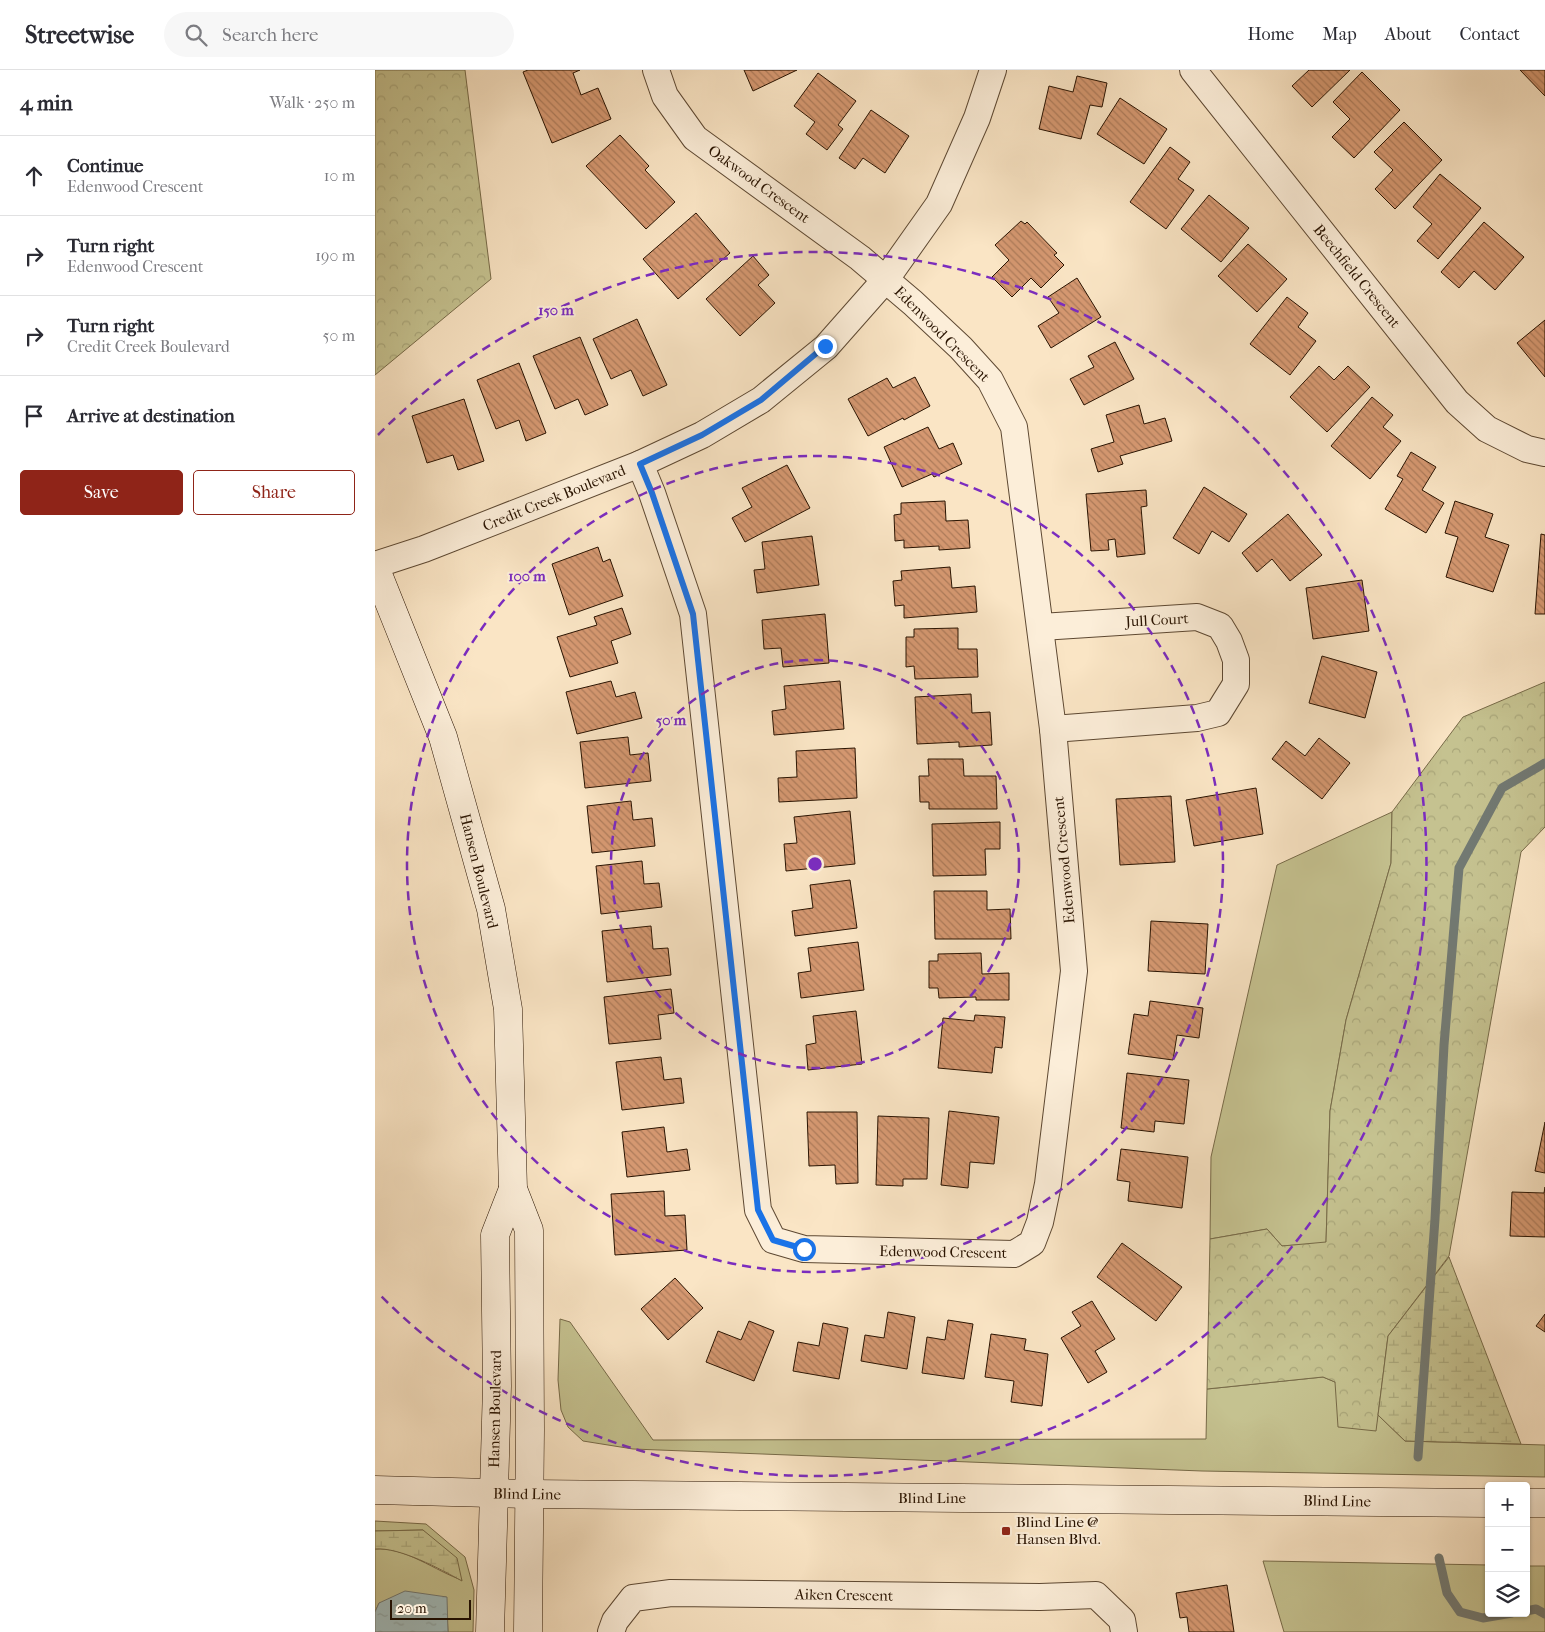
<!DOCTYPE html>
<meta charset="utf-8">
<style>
:root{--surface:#fff;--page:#f7f7f7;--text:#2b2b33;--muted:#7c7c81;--line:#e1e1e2;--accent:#8f2418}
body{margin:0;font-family:"IM FELL French Canon",serif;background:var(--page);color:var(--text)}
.controls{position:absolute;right:15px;bottom:15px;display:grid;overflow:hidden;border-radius:5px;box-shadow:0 1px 4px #0004}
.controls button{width:45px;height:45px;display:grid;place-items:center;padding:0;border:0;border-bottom:1px solid var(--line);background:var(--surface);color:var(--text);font:25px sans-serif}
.scale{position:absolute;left:15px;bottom:12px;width:81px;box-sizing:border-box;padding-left:5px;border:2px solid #291301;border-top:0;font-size:14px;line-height:18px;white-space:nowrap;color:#291301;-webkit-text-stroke:4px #fceed9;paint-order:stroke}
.stop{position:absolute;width:15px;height:15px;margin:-11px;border:4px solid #1a73e8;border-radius:50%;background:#fff}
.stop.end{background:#1a73e8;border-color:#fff;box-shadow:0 1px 5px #0008}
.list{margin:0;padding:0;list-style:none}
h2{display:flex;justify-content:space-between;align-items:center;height:65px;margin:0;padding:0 20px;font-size:21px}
h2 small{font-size:16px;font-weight:400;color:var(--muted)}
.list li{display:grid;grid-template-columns:32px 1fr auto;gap:15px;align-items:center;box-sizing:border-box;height:80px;padding:0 20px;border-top:1px solid var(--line)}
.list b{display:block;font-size:19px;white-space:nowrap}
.list p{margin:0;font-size:16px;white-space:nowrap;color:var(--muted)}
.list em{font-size:16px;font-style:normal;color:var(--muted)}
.actions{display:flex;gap:10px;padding:15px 20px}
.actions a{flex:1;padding:11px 0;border:1px solid var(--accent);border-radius:5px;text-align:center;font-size:18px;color:var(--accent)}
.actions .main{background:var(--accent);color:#fff}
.icon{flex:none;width:28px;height:28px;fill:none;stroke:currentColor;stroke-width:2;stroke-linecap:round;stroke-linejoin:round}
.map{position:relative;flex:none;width:1170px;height:1562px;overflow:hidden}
header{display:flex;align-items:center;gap:30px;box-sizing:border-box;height:70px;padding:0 25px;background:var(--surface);border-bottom:1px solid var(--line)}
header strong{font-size:24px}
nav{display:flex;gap:28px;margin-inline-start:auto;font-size:18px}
.search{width:350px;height:45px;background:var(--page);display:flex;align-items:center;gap:12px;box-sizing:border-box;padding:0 18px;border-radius:28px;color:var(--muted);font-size:19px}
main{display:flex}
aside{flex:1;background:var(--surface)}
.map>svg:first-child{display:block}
.green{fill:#c5c290;stroke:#776a48}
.forest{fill:url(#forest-crowns);stroke:#776a48}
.wetland{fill:url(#wetland-marsh);stroke:#776a48}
.water{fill:url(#water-ripples);stroke:#727972}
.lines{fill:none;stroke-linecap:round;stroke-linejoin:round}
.stream{stroke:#727972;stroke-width:9}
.building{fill:url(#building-back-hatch);stroke:#291301}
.street-casing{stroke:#5d4832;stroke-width:28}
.secondary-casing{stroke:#291301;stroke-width:29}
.street{stroke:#fceed9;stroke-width:26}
.secondary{stroke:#fceed9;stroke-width:28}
.route{stroke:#1a73e8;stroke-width:6}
.ring{fill:none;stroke:#7b2cbf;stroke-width:2.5;stroke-dasharray:9 6}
.poi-dot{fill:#8f2418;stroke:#fceed9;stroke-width:2}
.labels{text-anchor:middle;stroke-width:4;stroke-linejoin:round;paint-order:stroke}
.street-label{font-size:15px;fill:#291301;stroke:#fceed9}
.poi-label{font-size:15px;fill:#291301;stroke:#fceed9;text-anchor:start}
.centre{fill:#7b2cbf;stroke:#fceed9;stroke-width:2.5}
.ring-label{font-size:15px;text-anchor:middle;font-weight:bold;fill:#7b2cbf;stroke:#fceed9;stroke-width:4;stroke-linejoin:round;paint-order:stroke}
</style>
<header>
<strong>Streetwise</strong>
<div class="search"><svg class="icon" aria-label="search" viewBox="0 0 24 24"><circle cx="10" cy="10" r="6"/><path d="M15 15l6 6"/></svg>Search here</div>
<nav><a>Home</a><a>Map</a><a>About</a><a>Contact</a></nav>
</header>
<main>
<aside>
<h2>4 min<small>Walk · 250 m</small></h2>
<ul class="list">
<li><svg class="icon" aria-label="ahead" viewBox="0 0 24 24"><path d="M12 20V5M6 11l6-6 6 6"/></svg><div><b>Continue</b><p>Edenwood Crescent</p></div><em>10 m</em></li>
<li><svg class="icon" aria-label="right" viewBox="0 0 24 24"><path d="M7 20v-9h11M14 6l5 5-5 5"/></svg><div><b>Turn right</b><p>Edenwood Crescent</p></div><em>190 m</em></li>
<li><svg class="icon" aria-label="right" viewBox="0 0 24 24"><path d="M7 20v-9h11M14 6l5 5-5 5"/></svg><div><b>Turn right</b><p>Credit Creek Boulevard</p></div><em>50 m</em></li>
<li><svg class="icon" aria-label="arrive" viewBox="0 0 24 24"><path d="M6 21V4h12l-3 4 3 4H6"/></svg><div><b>Arrive at destination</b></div></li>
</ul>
<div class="actions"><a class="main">Save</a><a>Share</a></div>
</aside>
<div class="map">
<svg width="1170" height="1562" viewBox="0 0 1170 1562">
<defs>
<pattern id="forest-crowns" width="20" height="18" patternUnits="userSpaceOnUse" patternTransform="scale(1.25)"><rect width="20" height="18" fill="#c5c290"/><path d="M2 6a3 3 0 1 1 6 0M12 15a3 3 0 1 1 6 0" fill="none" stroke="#a9a67a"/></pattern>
<pattern id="wetland-marsh" width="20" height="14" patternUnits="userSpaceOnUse" patternTransform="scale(1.25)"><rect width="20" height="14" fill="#c5c290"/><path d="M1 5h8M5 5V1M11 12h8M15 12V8" fill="none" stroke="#a9a67a"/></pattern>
<pattern id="water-ripples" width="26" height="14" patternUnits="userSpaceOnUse" patternTransform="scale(1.25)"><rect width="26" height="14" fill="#a2bdbe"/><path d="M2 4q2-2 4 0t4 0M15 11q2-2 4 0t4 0" fill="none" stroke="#8ca2a2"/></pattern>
<pattern id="building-back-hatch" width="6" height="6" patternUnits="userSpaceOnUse" patternTransform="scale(1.25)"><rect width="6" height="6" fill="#d59871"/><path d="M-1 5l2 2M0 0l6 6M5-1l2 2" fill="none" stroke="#ad7b5a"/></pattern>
</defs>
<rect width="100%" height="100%" fill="#fae5c5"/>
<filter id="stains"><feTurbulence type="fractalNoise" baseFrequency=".004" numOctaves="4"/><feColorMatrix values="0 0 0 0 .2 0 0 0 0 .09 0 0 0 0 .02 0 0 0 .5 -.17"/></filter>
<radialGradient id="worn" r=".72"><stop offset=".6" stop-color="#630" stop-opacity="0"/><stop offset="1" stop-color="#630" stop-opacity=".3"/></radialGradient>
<g class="green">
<polygon points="1017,742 1016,793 971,950 955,1041 951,1173 907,1176 892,1159 835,1169 836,1087 902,795"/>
<polygon points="185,1249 195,1252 278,1370 831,1369 832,1319 948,1307 960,1312 1000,1361 1003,1345 1030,1371 1170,1375 1170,1407 827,1401 258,1379 208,1371 193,1357 186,1340 183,1310"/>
<path d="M 0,1451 L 51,1454 L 90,1487 L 99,1520 L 98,1562 L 73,1562 L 71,1527 L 4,1533 L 0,1542 L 0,1479 C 29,1476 62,1502 87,1510 L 48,1460 L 0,1461 Z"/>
<polygon points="888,1491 1114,1495 1114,1543 1151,1543 1151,1496 1170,1496 1170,1562 909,1562"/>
</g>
<g class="forest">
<polygon points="0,0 90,0 116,209 0,305"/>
<polygon points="1170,612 1170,757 1146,782 1074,1186 1013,1266 1001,1361 963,1357 960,1312 948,1307 832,1319 835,1169 892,1159 907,1176 951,1172 955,1041 971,950 1016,793 1017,742 1088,647"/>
</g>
<g class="wetland">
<polygon points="1074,1187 1146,1374 1030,1371 1003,1345 1013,1266"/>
<path d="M 48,1460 L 82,1488 L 87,1511 C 65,1499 25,1477 0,1479 L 0,1461 Z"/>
</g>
<polygon class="water" points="30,1521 72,1527 73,1562 0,1562 0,1542 4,1533"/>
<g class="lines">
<g class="stream">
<polyline points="1043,1387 1060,1149 1069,975 1084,798 1127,718 1170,693"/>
<polyline points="1064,1488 1072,1523 1085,1542 1108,1548 1137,1543"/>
<polyline points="1151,1541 1161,1539 1170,1544"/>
</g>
</g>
<g class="building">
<polygon points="153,0 205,0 198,3 206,25 223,18 236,49 177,73 148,2"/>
<polygon points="369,0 422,0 378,21"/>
<polygon points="934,0 975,0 937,37 917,16"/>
<polygon points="1145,0 1170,0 1170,26"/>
<polygon points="987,2 1025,40 979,88 957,67 975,49 958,32"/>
<polygon points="443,3 481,31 463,55 468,59 452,80 431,64 440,52 419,36"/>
<polygon points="702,6 732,13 727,37 715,35 706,69 664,59 674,16 698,22"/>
<polygon points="745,28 792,59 769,94 722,64"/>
<polygon points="496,40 534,66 510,103 488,88 480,99 464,88"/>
<polygon points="1029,52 1067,90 1020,139 1000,119 1018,100 999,82"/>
<polygon points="245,65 274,96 270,100 300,132 271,159 211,96"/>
<polygon points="795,77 815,92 803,109 819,120 791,159 755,132"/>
<polygon points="1065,104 1106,138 1063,189 1042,171 1057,154 1038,137"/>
<polygon points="834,125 874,158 846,192 806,159"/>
<polygon points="321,143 355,183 303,229 268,189"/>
<polygon points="646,151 650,154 652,152 682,183 679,185 689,195 666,218 656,208 637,227 617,207 634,190 620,175"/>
<polygon points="1109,152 1149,187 1120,220 1099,201 1084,218 1066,202"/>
<polygon points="873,174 912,209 882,242 843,206"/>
<polygon points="378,186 394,205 383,215 400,233 365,266 331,229"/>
<polygon points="702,208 726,247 676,278 663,256 684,243 673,227"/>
<polygon points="912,227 933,243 923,257 941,271 915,305 875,274"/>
<polygon points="262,249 292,315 268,326 256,300 236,309 218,269"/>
<polygon points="1170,250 1170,307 1142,273"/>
<polygon points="205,267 233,335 210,345 203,329 180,339 158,286"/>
<polygon points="740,272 759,309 709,335 695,309 719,297 713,286"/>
<polygon points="144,293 171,363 151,371 144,350 121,359 102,310"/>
<polygon points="944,296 959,310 973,296 995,317 952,362 915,327"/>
<polygon points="540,307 555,336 529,350 528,348 493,366 473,329 512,308 518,318"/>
<polygon points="997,327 1018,345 1008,357 1026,371 995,409 956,376"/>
<polygon points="89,329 109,391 83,400 78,385 52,393 37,346"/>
<polygon points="764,335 769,354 790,348 797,371 745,386 748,394 723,402 716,379 739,372 731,345"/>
<polygon points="553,357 564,379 578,373 587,394 559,407 557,404 527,417 509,377"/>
<polygon points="1036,382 1061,397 1047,420 1069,433 1051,463 1010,439 1028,409 1022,406"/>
<polygon points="412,395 435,438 370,472 357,448 377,437 367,418"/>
<polygon points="829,417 872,444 854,472 837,461 824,484 798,468"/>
<polygon points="771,420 772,436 766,437 770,484 742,487 740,469 733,470 734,480 716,481 711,424"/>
<polygon points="570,431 571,451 593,450 595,478 564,480 564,476 529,478 529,470 520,471 519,445 526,444 526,433"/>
<polygon points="1080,431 1118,444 1110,467 1134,475 1118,522 1071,507 1083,467 1070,463"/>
<polygon points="913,444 947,485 915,511 897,489 882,502 867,483"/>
<polygon points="1166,464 1170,465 1170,544 1160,544"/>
<polygon points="437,466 444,515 382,523 379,500 390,499 387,472"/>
<polygon points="223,477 228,492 235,489 248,526 194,545 177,494"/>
<polygon points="575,497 577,518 600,516 602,542 529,548 529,535 520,536 518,511 527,510 526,501"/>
<polygon points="987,510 994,561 938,569 931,518"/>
<polygon points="247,538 256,564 236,571 243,593 195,607 182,567 222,555 219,547"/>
<polygon points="450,544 454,593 408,597 406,578 389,579 387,550"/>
<polygon points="583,558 583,579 602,579 603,607 540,609 539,596 531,597 531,567 539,567 539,559"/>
<polygon points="947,586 1002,602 990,648 934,633"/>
<polygon points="236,611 241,627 260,622 267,648 202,664 191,622"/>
<polygon points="465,611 469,659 399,665 397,641 411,639 409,616"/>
<polygon points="596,624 597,643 615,642 617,675 584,677 584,672 542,674 540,627"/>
<polygon points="253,667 255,685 273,683 276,711 210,718 205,672"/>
<polygon points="944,668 975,693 947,729 897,689 911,671 930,686"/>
<polygon points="480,678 482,728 404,732 403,708 422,707 421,681"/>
<polygon points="553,689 588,689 589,706 621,706 622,739 554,739 554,732 545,732 544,706 554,706"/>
<polygon points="881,718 888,764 819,776 811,730"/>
<polygon points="796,726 800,792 745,795 741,729"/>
<polygon points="256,731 258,750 277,748 280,776 217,783 212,736"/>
<polygon points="475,741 480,794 411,801 409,774 422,773 419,747"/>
<polygon points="625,752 625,779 610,779 611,805 558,806 557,754"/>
<polygon points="267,791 269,814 284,813 287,837 226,844 221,796"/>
<polygon points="475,810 482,858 420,866 417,841 438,838 435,815"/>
<polygon points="559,821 612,821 612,840 635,839 636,869 560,869"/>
<polygon points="776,851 833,854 830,904 773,901"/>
<polygon points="276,856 278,879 293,878 296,905 232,912 227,861"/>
<polygon points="483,872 489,920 426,928 423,903 436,901 433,878"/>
<polygon points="606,883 607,904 634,903 634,930 601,930 601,927 564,928 563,918 554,918 554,891 563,891 563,884"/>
<polygon points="296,919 299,943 283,945 286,969 234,974 229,927"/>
<polygon points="775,931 828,938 824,968 802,965 798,990 753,984 759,944 773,946"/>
<polygon points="481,941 487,994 433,1000 431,975 441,973 438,946"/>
<polygon points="600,945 630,947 627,978 620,977 617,1003 563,998 568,948 599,951"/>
<polygon points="286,987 289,1010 306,1008 309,1033 247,1040 241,992"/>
<polygon points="752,1003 814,1010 809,1054 780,1051 779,1062 746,1058"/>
<polygon points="574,1041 624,1047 619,1094 595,1092 593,1118 566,1115"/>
<polygon points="432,1042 482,1042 483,1113 461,1114 460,1095 434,1096"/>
<polygon points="503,1046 554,1048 552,1109 528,1109 528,1116 501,1115"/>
<polygon points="1170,1052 1170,1103 1160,1101"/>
<polygon points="289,1057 292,1082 312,1079 315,1100 252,1107 247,1062"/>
<polygon points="746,1079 813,1087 807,1138 753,1131 755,1112 742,1110"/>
<polygon points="1170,1117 1170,1167 1135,1166 1137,1122 1169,1123"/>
<polygon points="289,1121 290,1146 310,1145 312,1180 240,1185 236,1124"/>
<polygon points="747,1173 807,1217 781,1251 722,1207"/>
<polygon points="300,1208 328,1238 293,1270 266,1239"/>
<polygon points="717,1231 740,1269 720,1281 732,1302 713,1313 686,1268 706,1256 697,1242"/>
<polygon points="513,1242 540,1247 532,1299 486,1291 490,1265 509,1268"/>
<polygon points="1170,1244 1170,1262 1161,1256"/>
<polygon points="573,1250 598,1254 589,1309 547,1303 552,1267 570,1270"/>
<polygon points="374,1251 399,1261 379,1311 331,1292 343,1261 366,1270"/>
<polygon points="448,1253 473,1258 464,1309 418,1301 423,1272 444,1276"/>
<polygon points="616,1264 651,1269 649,1280 673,1284 667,1336 636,1332 639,1311 610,1307"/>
<polygon points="852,1515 859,1562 814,1562 812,1547 805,1548 801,1523"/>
</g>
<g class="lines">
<g class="street-casing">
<g id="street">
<polyline points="818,0 1082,332 1112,359 1152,379 1170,383"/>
<polyline points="265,394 277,423 318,544 383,1140 398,1170 429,1179 639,1184 657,1173 665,1152 673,1114 699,901 678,659 639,357 615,310 586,278 538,233 485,188 320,68 290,26 281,0"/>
<polyline points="0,495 49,479 265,394 327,365 386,330 451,277 511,209 564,134 602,48 618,0"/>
<polyline points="666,557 822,547 845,556 854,571 861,590 861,614 843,643 822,648 678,659"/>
<polyline points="236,1562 240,1551 258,1528 296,1523 665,1527 721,1525 747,1550 749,1562"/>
</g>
</g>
<g class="secondary-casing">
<g id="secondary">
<polyline points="0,497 68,667 116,839 133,939 138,1119 154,1160 155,1360 153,1562"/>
<polyline points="0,1420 155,1424 1114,1433"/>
<polyline points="1151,1433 1170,1433"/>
<polyline points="115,1562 122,1316 120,1165 138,1119"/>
</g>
</g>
<use href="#street" class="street"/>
<use href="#secondary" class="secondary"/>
</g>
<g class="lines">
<polyline class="route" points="429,1179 398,1170 383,1140 318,544 277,423 265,394 327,365 386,330 450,276"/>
</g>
<g class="ring">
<circle cx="440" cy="794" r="204"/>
<circle cx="440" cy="794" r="408"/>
<path d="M3 365A612 612 0 1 1 3 1223"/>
</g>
<rect class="poi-dot" x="626" y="1456" width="10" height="10" rx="2.5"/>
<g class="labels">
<g class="street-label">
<text transform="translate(384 114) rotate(36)" y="5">Oakwood Crescent</text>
<text transform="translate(982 206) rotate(51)" y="5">Beechfield Crescent</text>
<text transform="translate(567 264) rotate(45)" y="5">Edenwood Crescent</text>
<text transform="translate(179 428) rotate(-22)" y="5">Credit Creek Boulevard</text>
<text transform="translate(782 550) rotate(-3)" y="5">Jull Court</text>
<text transform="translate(689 790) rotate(-95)" y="5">Edenwood Crescent</text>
<text transform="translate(104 801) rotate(76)" y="5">Hansen Boulevard</text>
<text transform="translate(568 1182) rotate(1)" y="5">Edenwood Crescent</text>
<text transform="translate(120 1339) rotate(-89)" y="5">Hansen Boulevard</text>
<text transform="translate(152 1424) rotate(1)" y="5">Blind Line</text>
<text x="557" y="1433">Blind Line</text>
<text transform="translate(962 1431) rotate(1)" y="5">Blind Line</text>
<text transform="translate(469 1525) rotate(1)" y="5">Aiken Crescent</text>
</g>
<g class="poi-label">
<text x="641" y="1457">Blind Line @<tspan x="641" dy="17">Hansen Blvd.</tspan></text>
</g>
</g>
<circle cx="440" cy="794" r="8" class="centre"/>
<g class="ring-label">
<text x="181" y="245">150 m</text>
<text x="152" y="511">100 m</text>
<text x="296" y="655">50 m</text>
</g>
<rect width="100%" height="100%" filter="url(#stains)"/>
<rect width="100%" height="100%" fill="url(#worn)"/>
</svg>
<div class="controls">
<button>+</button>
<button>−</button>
<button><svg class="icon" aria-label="layers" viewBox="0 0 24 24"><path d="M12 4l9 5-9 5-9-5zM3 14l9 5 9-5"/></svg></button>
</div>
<div class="scale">20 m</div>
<div class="stop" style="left:429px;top:1179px"></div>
<div class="stop end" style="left:450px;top:276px"></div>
</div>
</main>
